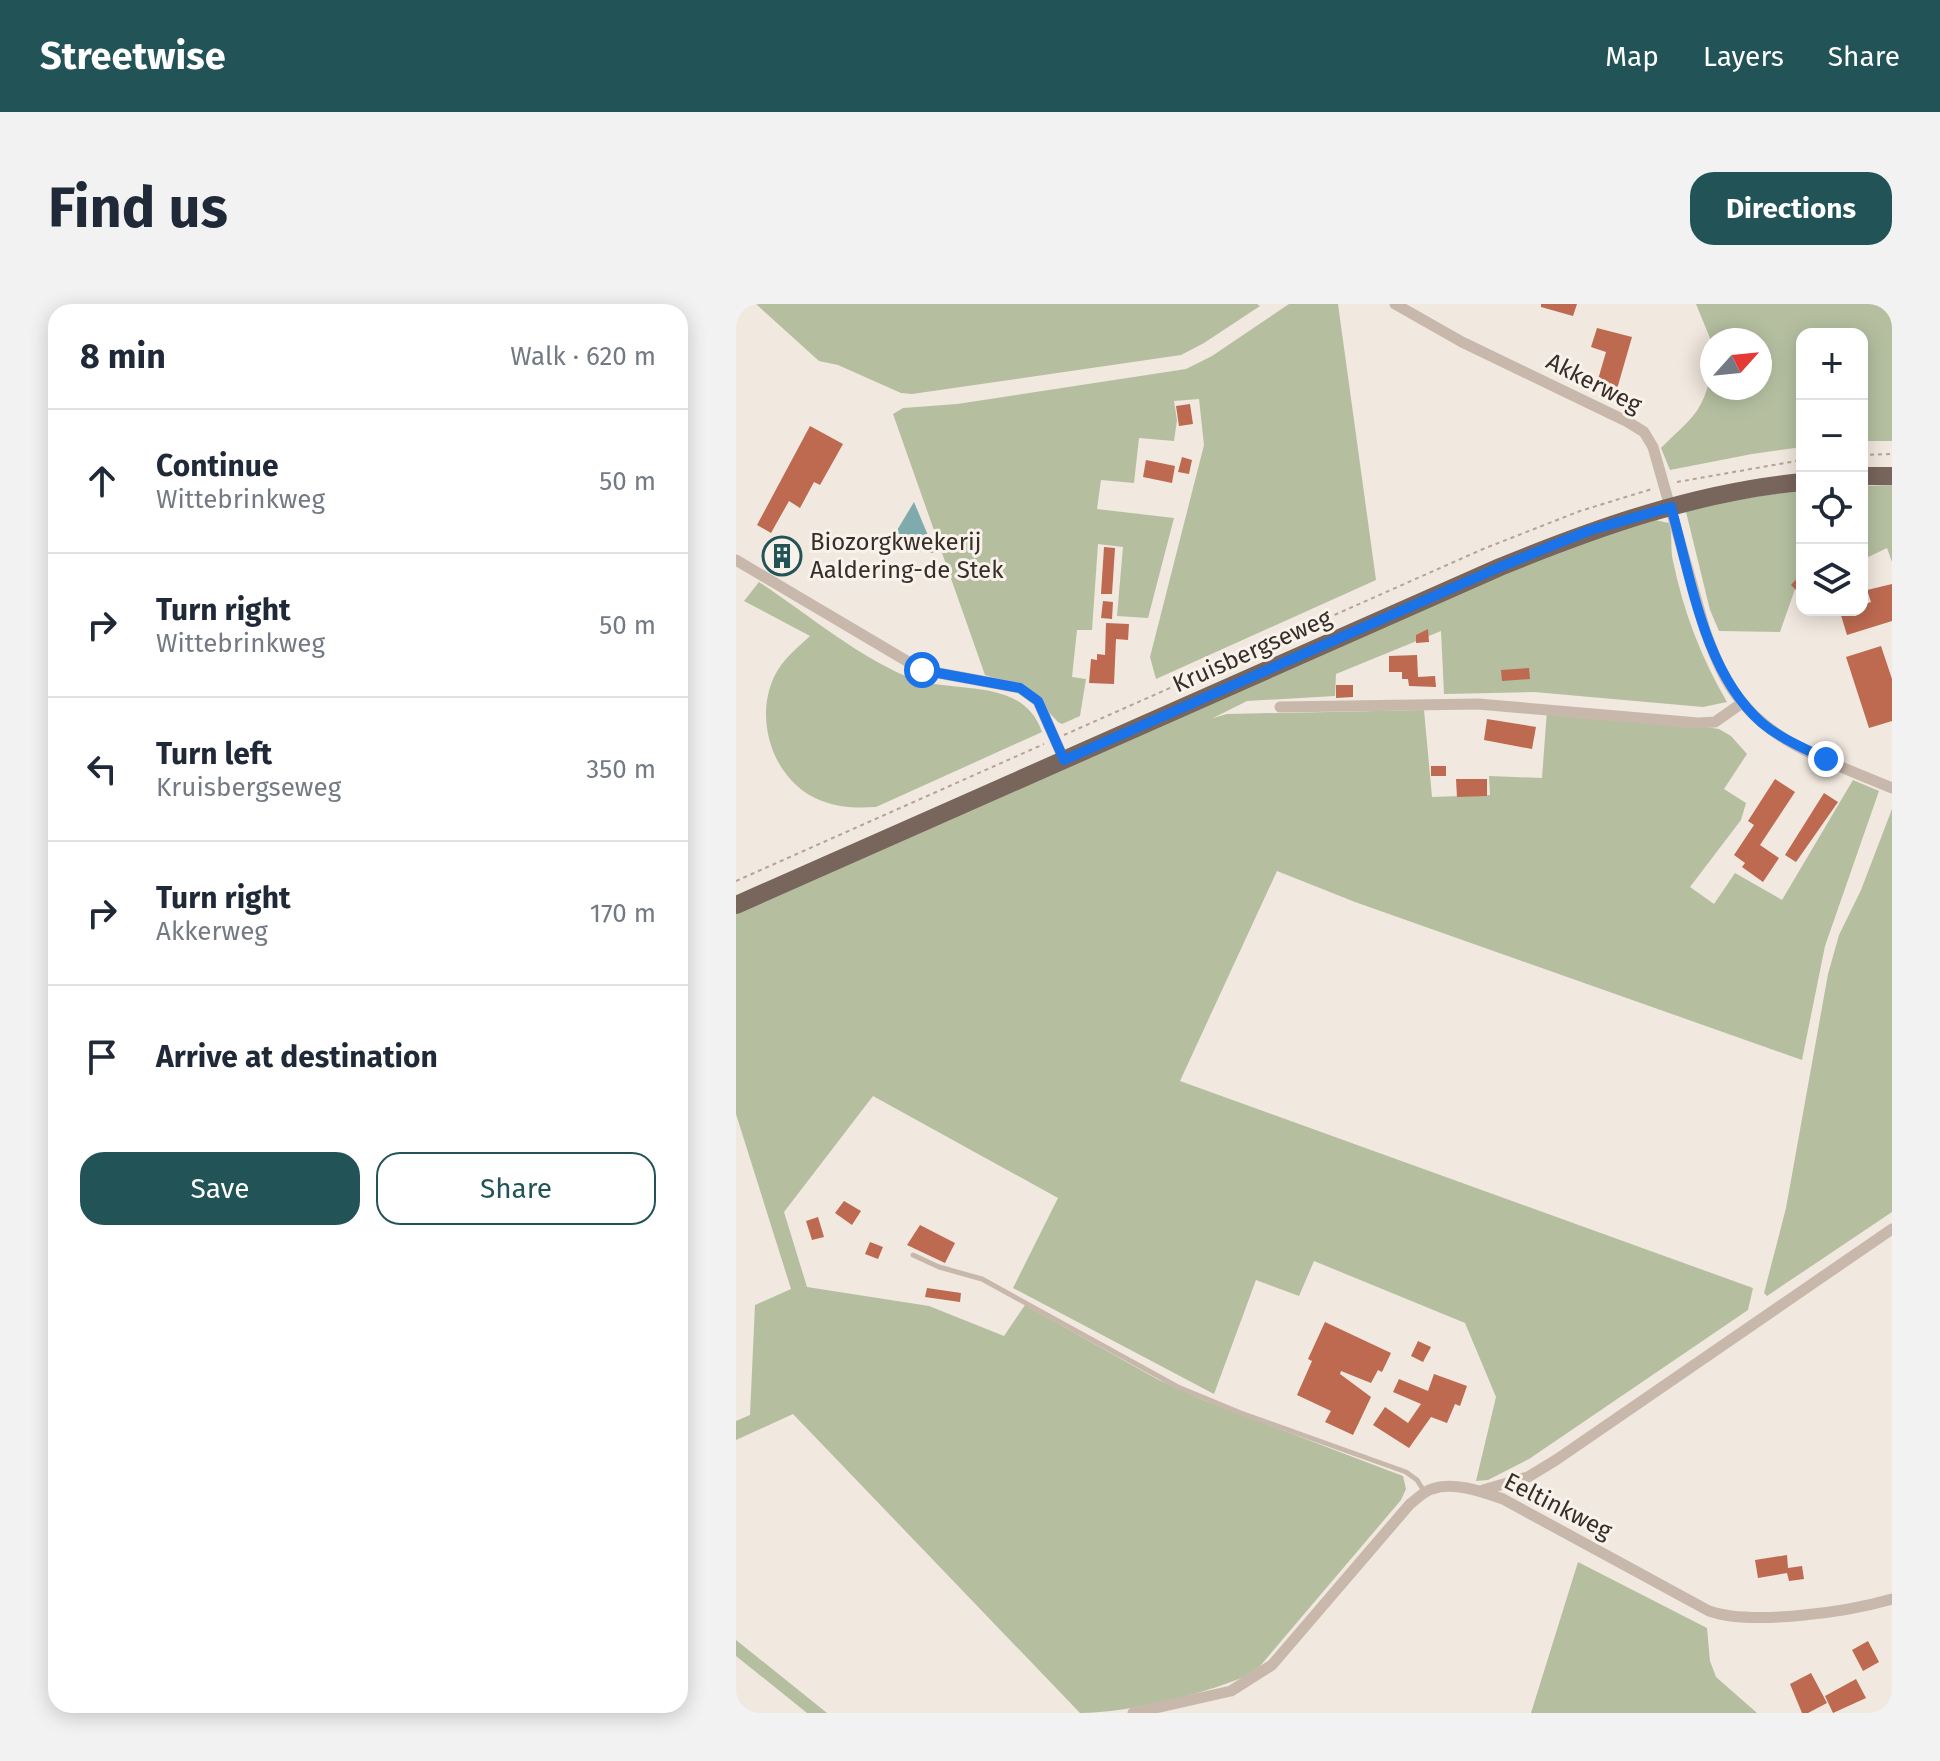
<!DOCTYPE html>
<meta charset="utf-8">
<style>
:root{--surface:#fff;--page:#f2f2f3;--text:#1f2937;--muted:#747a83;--line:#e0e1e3;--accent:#225356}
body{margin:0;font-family:"Fira Sans",sans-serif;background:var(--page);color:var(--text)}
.controls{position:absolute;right:24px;top:24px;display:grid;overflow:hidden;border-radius:16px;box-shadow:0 4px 20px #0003}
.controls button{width:72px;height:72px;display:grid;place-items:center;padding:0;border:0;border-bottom:2px solid var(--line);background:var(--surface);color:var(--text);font:40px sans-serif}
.compass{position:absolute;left:964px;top:24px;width:72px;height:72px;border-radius:50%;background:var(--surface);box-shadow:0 4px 20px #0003;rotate:63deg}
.stop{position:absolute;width:24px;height:24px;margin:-18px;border:6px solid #1a73e8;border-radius:50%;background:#fff}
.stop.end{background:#1a73e8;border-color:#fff;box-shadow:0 2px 8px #0008}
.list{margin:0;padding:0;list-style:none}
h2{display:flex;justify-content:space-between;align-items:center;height:104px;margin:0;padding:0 32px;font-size:34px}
h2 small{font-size:26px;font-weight:400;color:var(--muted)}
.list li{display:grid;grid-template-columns:52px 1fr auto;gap:24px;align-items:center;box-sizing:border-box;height:144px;padding:0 32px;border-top:2px solid var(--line)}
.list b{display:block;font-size:30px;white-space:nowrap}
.list p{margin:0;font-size:26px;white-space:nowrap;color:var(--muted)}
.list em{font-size:26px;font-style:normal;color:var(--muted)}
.actions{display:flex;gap:16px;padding:24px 32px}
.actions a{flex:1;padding:18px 0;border:2px solid var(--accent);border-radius:24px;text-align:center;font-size:28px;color:var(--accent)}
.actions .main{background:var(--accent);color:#fff}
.icon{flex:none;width:44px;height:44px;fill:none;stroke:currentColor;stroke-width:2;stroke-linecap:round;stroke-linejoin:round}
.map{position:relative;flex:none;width:1156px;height:1409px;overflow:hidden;border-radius:24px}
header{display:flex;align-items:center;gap:48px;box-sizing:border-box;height:112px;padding:0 40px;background:var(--accent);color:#fff}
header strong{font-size:38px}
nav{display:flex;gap:44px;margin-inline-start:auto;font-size:28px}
.intro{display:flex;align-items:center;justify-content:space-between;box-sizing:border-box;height:192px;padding:0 48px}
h1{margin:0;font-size:56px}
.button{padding:20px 36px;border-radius:24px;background:var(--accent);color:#fff;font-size:28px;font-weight:700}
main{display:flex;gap:48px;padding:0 48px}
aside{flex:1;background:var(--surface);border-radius:24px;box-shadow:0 4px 20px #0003}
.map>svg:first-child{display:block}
.green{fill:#b5bfa0}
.water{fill:#80abac}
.building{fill:#bd6a51}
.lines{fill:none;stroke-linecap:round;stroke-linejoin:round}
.path{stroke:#b4a396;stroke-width:2;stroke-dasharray:4 4;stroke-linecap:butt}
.service{stroke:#c8b8ab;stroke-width:5}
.minor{stroke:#c8b8ab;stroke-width:11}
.primary{stroke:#78655c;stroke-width:18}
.route{stroke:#1a73e8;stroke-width:10}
.labels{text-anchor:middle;stroke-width:6;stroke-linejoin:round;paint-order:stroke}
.street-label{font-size:24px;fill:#372e2a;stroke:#f9f2eb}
.poi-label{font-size:24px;fill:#372e2a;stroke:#f9f2eb;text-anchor:start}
</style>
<header>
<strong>Streetwise</strong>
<nav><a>Map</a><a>Layers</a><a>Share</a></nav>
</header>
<div class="intro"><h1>Find us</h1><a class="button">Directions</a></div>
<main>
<aside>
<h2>8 min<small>Walk · 620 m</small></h2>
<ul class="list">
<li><svg class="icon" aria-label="ahead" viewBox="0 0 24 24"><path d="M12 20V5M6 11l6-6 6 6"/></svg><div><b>Continue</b><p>Wittebrinkweg</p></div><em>50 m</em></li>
<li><svg class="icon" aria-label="right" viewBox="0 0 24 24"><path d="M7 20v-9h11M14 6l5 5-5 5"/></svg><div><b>Turn right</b><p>Wittebrinkweg</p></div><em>50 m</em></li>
<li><svg class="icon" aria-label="left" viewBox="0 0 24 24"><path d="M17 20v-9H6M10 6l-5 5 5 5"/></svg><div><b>Turn left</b><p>Kruisbergseweg</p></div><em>350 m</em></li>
<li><svg class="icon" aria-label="right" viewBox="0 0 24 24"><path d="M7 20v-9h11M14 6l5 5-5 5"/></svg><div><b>Turn right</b><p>Akkerweg</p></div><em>170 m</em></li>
<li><svg class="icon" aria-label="arrive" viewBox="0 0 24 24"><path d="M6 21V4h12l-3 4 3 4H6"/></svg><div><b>Arrive at destination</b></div></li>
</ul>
<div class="actions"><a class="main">Save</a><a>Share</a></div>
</aside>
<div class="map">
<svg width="1156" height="1409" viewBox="0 0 1156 1409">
<rect width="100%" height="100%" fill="#f1e8df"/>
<g class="green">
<polygon points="20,0 521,0 524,2 468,39 445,51 176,90 165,89 102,61 83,57"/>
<path d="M 553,0 L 602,0 L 640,276 L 420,375 L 414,353 L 468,141 L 463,95 L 438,97 L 441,116 L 438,137 L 403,134 L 398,179 L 365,176 L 361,205 L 438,214 L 412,314 L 381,312 L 387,243 L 362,240 L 356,326 L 341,326 L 336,373 L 350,375 L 344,412 L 326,420 L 322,418 C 297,391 285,381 249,371 L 157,110 L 167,104 L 221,100 L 450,65 L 476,52 Z"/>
<path d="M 960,0 L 1156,0 L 1156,137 L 1126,137 L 1126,30 L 1066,30 L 1066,143 L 1016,150 L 934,166 L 925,144 C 956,113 967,110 976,65 L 976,84 L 1024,84 L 1024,36 L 976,36 L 976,39 Z"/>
<polygon points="1156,181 1156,258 1151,244 1126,256 1126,182"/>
<polygon points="1066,186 1066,265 1044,328 983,327 974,306 950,208 973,200"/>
<path d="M 919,216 L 933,219 C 937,233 934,244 937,257 C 947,306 965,354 991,398 L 967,403 L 798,388 L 708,390 L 705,327 L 600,370 L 599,392 L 511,397 L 477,414 L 491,410 L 688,406 L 696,493 L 754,491 L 753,472 L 806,474 L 811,406 L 907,414 L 983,425 L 995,432 L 1011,450 L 988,485 L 1010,499 L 1005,516 L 954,583 L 978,600 L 999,569 L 1046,596 L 1117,476 L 1143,487 L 1089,642 L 1066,756 L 619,598 L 541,567 L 444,777 L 1017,984 L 1012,1006 L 793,1155 L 752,1176 L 740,1177 L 760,1093 L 729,1019 L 578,957 L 563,992 L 520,976 L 478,1090 L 277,984 L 322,894 L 137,792 L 48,908 L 71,983 L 193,1002 L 268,1032 L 289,1001 L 421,1075 L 467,1096 L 667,1172 L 670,1185 L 665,1196 L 519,1368 C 475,1389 393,1409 344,1409 L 57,1110 L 0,1136 L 0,1117 L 14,1111 L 19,1001 L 55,985 L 0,810 L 0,609 L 814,249 Z"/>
<path d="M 23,278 C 69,308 127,357 178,375 C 222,390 287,373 306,428 L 140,503 C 121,504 105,504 86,497 C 39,480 17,418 38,373 C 46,356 60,345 74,332 L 8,297 Z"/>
<polygon points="1156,505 1156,908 1031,992 1028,989 1050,904 1092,670 1103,631 1125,586"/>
<polygon points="842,1258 971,1324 974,1357 980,1373 1021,1409 795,1409"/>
<polygon points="0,1336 91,1409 71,1409 0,1352"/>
</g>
<polygon class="water" points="178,198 199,248 195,249 160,228"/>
<g class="building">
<polygon points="805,0 841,0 837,12 805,3"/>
<polygon points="861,24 896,33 881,85 861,79 870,48 855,43"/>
<polygon points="454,100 457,120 443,122 440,102"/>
<polygon points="74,122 107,140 84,181 78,178 64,204 53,197 35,229 21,221"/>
<polygon points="446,153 456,156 453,170 442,168"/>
<polygon points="410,156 439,162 436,179 407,173"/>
<polygon points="37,237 64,250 55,267 29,254"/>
<polygon points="368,243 379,244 376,290 365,290"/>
<polygon points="1066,269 1066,292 1055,281"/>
<polygon points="1156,280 1156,317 1111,331 1104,308 1126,306 1126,301 1135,298 1131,286"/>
<polygon points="367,297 377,298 376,315 365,314"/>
<polygon points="370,319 393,320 392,336 380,335 378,380 353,379 355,355 361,356 361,350 369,351"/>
<polygon points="692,325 693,338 680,339 680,331"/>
<polygon points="1145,342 1156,375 1156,417 1133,424 1110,353"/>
<polygon points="681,351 682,373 699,372 700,383 673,382 672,375 666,375 666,368 653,368 653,352"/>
<polygon points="793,364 794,375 766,377 765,366"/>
<polygon points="600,381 617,381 617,393 600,394"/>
<polygon points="751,415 800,423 796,445 748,436"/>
<rect x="695" y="462" width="15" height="10"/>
<polygon points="720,475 751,475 751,492 721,493"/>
<polygon points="1039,475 1059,488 1024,541 1043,554 1027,578 1006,563 1009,559 998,551 1018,521 1012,517"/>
<polygon points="1088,489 1102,498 1060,558 1049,551"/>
<polygon points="108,897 125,907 116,921 99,909"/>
<polygon points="82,913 88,933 76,936 70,917"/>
<polygon points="184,921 219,939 209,959 171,941"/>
<polygon points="134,938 147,943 142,955 129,950"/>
<polygon points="191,984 225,989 224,998 189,993"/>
<polygon points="589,1018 655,1049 646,1068 642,1066 635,1079 605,1067 604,1070 635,1093 617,1131 589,1118 595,1107 561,1091 576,1057 572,1055"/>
<polygon points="682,1037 695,1043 687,1058 675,1052"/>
<polygon points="698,1070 731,1082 724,1102 719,1100 711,1119 695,1113 673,1144 637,1121 649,1103 672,1119 685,1100 657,1088 663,1075 692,1087"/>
<polygon points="1051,1251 1052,1264 1066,1262 1068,1275 1053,1277 1051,1269 1022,1274 1019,1256"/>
<polygon points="1132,1337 1143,1358 1127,1367 1116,1346"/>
<polygon points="1075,1369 1091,1399 1072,1409 1066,1409 1054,1380"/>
<polygon points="1120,1375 1130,1394 1097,1409 1089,1392"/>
</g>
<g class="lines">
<g class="path">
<polyline points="1126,151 1156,150"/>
<polyline points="941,178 1066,156"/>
<polyline points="328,431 747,245 844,207 916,185"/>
<polyline points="0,577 308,440"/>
</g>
<polyline class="service" points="177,951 203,963 246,975 442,1083 505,1109 670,1168 681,1176 688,1187"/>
<g class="minor">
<path d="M 659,0 L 726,38 L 892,118 L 908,128 L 917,143 L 969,326 C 978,351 988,378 1006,398 C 1042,443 1105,462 1156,484"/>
<polyline points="0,256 186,366 284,384 302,397 328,456"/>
<polyline points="544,403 742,400 962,419 979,418 1006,399"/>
<polyline points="747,1186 792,1173 820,1156 1156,925"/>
<path d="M 397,1409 L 495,1387 L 536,1361 L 674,1200 C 681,1195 688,1187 696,1185 C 718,1177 747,1188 767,1195 L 973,1307 C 1016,1322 1111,1308 1156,1295"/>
</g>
<g class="primary">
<polyline points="1126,172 1156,172"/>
<path d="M 0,601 L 764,263 C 862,223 961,188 1066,178"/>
</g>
</g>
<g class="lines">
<path class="route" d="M 186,366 L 284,384 L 302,397 L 328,456 L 764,263 L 852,227 L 935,203 C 955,274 968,368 1026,419 C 1045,435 1068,444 1090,455"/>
</g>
<defs>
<g id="building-ring" transform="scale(2)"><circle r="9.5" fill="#f9f2eb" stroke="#225356" stroke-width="1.5"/><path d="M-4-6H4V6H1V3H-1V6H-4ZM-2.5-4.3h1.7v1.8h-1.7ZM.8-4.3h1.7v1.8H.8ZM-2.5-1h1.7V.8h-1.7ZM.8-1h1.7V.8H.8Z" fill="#225356"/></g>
</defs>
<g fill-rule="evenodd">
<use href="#building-ring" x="46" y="252"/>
</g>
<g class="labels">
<g class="street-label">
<text transform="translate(858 79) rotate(27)" y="8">Akkerweg</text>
<text transform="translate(516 347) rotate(-24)" y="8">Kruisbergseweg</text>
<text transform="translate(822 1202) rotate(27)" y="8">Eeltinkweg</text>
</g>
<g class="poi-label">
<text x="74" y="246">Biozorgkwekerij<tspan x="74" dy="28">Aaldering-de Stek</tspan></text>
</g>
</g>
</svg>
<div class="controls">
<button>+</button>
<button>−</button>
<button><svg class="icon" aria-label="locate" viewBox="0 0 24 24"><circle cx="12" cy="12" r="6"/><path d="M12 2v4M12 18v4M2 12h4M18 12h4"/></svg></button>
<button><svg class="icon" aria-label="layers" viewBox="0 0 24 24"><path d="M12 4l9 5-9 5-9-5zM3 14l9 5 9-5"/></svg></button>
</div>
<svg class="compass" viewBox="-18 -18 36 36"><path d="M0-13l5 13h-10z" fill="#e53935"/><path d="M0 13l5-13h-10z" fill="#747a83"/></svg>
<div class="stop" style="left:186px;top:366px"></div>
<div class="stop end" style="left:1090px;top:455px"></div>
</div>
</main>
